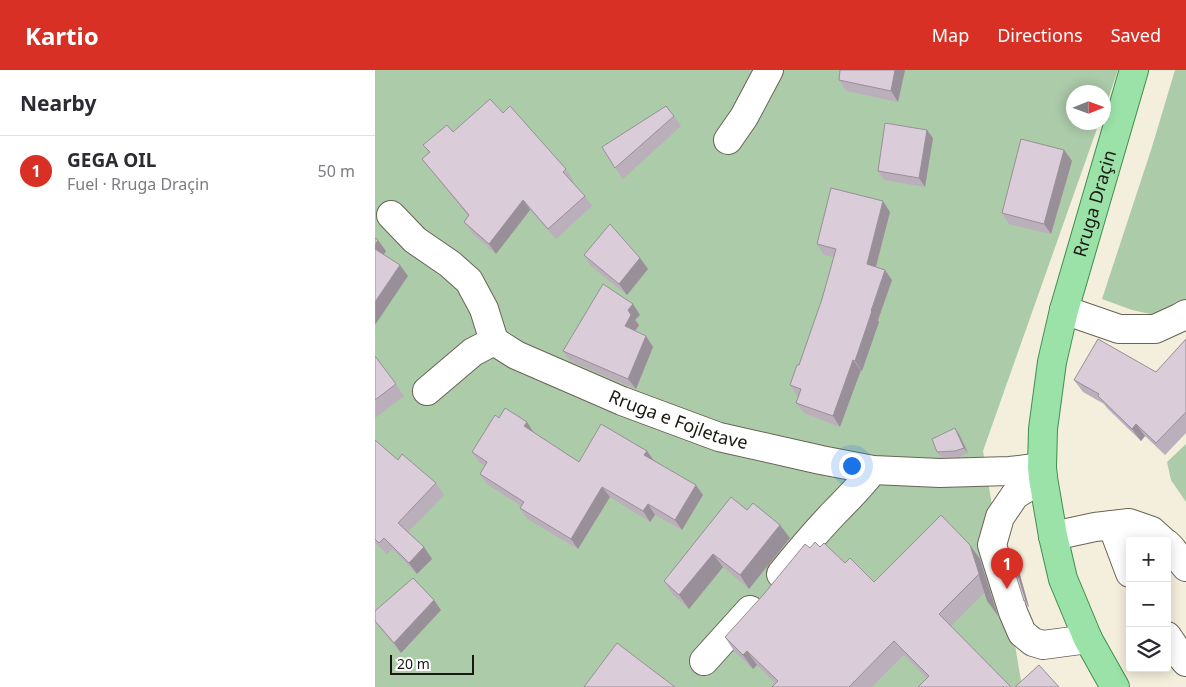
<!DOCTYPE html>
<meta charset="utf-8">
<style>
:root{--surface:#fff;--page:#f7f7f7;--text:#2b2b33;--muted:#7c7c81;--line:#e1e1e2;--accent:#d93025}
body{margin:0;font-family:"Noto Sans",sans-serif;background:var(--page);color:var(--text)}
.controls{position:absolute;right:15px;bottom:15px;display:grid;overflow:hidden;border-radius:5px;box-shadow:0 2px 12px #0003}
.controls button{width:45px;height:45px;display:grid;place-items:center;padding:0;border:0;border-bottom:1px solid var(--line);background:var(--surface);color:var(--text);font:25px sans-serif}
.compass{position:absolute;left:691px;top:15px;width:45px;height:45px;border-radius:50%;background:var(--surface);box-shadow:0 2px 12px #0003;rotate:89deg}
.scale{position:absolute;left:15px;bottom:12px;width:84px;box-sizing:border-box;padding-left:5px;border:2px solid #1a1812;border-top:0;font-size:14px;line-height:18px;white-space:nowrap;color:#1a1812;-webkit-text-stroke:4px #fff;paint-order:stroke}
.you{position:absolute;left:476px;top:395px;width:18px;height:18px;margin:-12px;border:4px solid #fff;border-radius:50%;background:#1a73e8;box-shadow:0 0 0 8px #1a73e833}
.badge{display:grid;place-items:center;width:32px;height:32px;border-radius:50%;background:var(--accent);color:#fff;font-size:16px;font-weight:700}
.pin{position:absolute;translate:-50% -41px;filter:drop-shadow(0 1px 2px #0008)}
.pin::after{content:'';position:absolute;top:26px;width:18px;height:15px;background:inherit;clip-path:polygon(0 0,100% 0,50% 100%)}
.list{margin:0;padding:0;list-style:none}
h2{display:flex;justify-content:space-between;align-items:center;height:65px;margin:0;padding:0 20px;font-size:21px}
h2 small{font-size:16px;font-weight:400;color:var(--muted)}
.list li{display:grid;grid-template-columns:32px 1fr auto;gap:15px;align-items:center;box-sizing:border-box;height:70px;padding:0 20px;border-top:1px solid var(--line)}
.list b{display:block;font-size:19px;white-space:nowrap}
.list p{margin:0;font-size:16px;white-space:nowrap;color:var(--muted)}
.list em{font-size:16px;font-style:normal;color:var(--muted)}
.icon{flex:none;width:28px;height:28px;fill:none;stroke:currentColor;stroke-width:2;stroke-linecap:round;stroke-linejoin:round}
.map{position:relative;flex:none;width:811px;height:617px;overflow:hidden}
header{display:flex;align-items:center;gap:30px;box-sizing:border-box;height:70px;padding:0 25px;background:var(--accent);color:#fff}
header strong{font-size:24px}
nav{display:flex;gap:28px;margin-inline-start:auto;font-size:18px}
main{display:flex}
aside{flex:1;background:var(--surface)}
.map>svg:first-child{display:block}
.green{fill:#accba9}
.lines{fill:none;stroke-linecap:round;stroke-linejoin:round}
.minor-casing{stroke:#686455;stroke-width:30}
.major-casing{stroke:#418e4e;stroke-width:30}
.minor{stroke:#fff;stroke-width:28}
.major{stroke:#9ae2a8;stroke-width:28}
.wall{fill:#bbafbb}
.shaded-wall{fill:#998f98}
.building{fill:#daccd9;stroke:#998f98}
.labels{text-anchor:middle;stroke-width:4.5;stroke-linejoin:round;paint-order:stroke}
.street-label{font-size:18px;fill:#1a1812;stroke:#fff}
</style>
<header>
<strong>Kartio</strong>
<nav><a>Map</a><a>Directions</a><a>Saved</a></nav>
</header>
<main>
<aside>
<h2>Nearby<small></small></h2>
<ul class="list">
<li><span class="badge">1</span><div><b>GEGA OIL</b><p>Fuel · Rruga Draçin</p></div><em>50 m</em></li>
</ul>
</aside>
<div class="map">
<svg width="811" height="617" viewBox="0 0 811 617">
<rect width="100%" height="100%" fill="#f4eedd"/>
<g class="green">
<polygon points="0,0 743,0 729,41 728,22 698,22 698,52 724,53 608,381 647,617 0,617"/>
<polygon points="800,0 811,0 811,233 780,245 757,240 727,229 777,77"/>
<polygon points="811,374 811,432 796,410 792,392"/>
</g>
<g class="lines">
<g class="minor-casing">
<g id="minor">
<polyline points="353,70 369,47 394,0"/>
<path id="s1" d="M 16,145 L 40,170 L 75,194 L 94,211 L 109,239 L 119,271 L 141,285 L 247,331 L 344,367 L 446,390 L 498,400 L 565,403 L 635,401 L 667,397"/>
<polyline points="689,240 744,259 780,259 804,248 811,244"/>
<polyline points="52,321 98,282 119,271"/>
<polyline points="668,408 640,425 625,447 617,475 638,542 647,563 658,572 668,575 713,569"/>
<polyline points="737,455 755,503"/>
<polyline points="678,466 720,457 754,453 777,461 788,471"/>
<polyline points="792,474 796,478 811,497"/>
<path d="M 406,504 C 423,483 440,463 458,444 C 472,430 486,416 498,400"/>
<polyline points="792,566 805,585 811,592"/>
<polyline points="329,591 375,540"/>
</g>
</g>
<g class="major-casing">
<g id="major">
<path id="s2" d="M 740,617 L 713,569 L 688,509 L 678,466 L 668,408 L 667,397 L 668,359 L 677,292 L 689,240 L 759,0"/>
</g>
</g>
<use href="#minor" class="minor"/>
<use href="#major" class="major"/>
</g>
<g class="wall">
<polygon points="465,0 530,0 523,32 471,21 464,10"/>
<polygon points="128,43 191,99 198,110 197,111 210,126 217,136 181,169 155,140 121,184 97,163 89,152 93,146 55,99 47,89 54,83 48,75 78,62"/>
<polygon points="299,46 306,56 248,109 240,98"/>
<polygon points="558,68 550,117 509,110 503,101"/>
<polygon points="689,80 697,91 676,164 634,154 627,143"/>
<polygon points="515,142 501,197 517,210 503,250 504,252 487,301 486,300 465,357 429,343 421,333 424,326 422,326 415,315 424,295 447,229 459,187 449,185 442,174"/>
<polygon points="209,185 265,188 273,199 252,225 216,196"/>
<polygon points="265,245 260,250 264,255 260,261 271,266 278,277 261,319 195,291 188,281"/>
<polygon points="811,269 811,363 790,385 770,366 766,371 732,338 729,334 708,322 699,310 781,302"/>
<polygon points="0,286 29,326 0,348"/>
<polygon points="124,348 159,363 204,392 272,381 279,390 328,425 307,460 280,445 275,452 235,427 203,479 152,449 145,438 146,436 112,414 105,404 110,396 104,392 97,382"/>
<polygon points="584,364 593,383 584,387 566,387 562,382"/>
<polygon points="0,370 23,390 61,413 69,425 33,462 49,477 57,489 42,504 17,479 12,484 0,473"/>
<polygon points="372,440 415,468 374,519 348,497 314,539 298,525 289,511"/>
<polygon points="445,477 499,512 605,489 623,546 613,532 610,522 576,556 636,617 552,608 529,585 497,617 397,617 401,614 382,595 378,599 359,581 350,567 435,478"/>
<polygon points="637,486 641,491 654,537 653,537 649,531"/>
<polygon points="66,540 26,583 0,552 0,541"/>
</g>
<g class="shaded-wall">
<polygon points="520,0 530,0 523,32 516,21"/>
<polygon points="552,60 558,68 550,117 544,108"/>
<polygon points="689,80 697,91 676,164 669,154"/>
<polygon points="148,130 155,140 121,184 114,174"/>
<polygon points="508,131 515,142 499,204 492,194"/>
<polygon points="3,170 11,181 6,189 0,180 0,175"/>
<polygon points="265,188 273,199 252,225 244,214"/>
<polygon points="25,195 33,206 0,255 0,232"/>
<polygon points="510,200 517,210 503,250 504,252 487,301 480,291"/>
<polygon points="258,234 265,245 260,250 264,255 257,266 250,256 253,240"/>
<polygon points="271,266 278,277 261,319 253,309"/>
<polygon points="478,290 486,300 465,357 458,346"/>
<polygon points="152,352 159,363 149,356"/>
<polygon points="761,354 770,366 766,371 757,359"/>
<polygon points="580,358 584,364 593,383 589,378"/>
<polygon points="272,381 279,391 269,385"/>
<polygon points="321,415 328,425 307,460 300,450"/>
<polygon points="227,417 235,427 203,479 196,469"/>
<polygon points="273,434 280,445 275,452 268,441"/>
<polygon points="405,455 415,468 374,519 365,505"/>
<polygon points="595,475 605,489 623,546 613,532"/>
<polygon points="49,477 57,489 42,504 34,493"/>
<polygon points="338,484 348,497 314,539 304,525"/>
<polygon points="637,486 641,491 654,537 651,531"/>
<polygon points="59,530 66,540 26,583 19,573"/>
<polygon points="372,581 382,595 378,599 368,585"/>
</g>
<g class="building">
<polygon points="465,0 520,0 516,21 464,10"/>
<polygon points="115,29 128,43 135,36 191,99 188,102 210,126 173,159 148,130 114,174 89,152 94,145 47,89 55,82 48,75 72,55 78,62"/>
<polygon points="291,36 299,46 240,98 227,77"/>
<polygon points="510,53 552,60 544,108 503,101"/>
<polygon points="646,69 689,80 669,154 627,143"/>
<polygon points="456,118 508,131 492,194 510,200 496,241 497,241 480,291 478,290 458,346 421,333 426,319 415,315 422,295 424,295 447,229 461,179 442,174"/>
<polygon points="235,154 265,188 244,214 209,185"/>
<polygon points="0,168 3,170 0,175"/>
<polygon points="0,179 25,195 0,232"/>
<polygon points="228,214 258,234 253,240 256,245 250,256 271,266 253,309 188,281"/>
<polygon points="723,269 781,302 811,269 811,342 781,373 761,354 757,359 723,326 724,324 699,310"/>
<polygon points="0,286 21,314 0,330"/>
<polygon points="130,338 152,352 149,356 204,392 226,354 272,381 269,385 321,415 300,450 273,434 268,441 227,417 196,469 145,438 149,432 105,404 112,392 97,382 120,345 124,348"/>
<polygon points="580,358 589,378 580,381 562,382 557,369"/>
<polygon points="0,370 23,390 27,384 61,413 23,453 49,477 34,493 9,468 4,473 0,469"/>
<polygon points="356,427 372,440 378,433 405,455 365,505 338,484 304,525 289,511"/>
<polygon points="566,445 595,475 613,532 604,504 564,544 636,617 543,617 554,606 519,571 474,617 397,617 403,611 372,581 368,585 350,567 389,524 430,474 435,478 440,472 445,477 449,473 470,493 475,488 499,512"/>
<polygon points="635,486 637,486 651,531 649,531"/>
<polygon points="38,508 59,530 19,573 0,551 0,541"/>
<polygon points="242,573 300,617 209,617"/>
<polygon points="664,595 684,617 640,617"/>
</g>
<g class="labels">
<g class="street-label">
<text dy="6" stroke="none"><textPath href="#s2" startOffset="504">Rruga Draçin</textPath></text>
<text dy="6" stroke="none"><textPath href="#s1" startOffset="369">Rruga e Fojletave</textPath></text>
</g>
</g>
</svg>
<div class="controls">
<button>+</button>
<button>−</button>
<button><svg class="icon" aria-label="layers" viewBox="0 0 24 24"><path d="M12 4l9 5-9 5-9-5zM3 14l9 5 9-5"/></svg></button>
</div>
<svg class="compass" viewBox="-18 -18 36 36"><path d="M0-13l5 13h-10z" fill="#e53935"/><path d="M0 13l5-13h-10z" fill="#7c7c81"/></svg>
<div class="scale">20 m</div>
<div class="you"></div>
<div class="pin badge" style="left:632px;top:519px">1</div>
</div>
</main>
